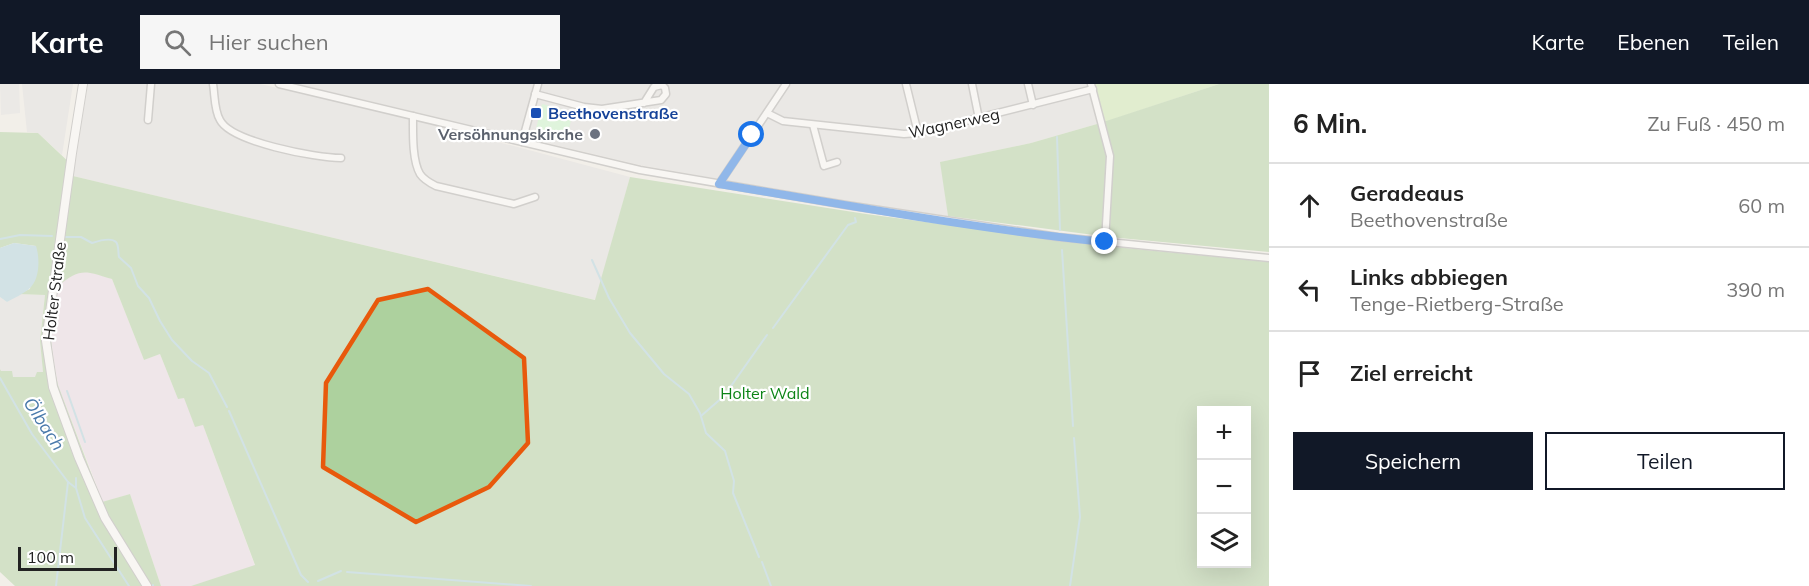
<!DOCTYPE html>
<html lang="de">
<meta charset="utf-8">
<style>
:root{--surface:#fff;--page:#f6f6f6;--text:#222;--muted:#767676;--line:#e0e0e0;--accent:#111827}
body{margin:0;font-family:Mulish,sans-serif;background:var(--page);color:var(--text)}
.controls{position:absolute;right:18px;bottom:18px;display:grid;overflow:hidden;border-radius:0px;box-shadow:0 6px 24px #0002}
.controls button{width:54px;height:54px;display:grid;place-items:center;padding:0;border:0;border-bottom:2px solid var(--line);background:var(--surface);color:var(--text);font:30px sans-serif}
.scale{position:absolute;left:18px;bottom:15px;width:99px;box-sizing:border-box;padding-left:6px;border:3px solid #222;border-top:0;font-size:16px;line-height:21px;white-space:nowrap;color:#222;-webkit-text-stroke:4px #fff;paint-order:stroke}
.stop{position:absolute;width:18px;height:18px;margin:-14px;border:4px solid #1a73e8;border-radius:50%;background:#fff}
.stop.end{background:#1a73e8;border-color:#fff;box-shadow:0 2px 6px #0008}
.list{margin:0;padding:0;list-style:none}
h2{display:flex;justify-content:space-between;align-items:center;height:78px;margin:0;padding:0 24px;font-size:26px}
h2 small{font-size:20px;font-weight:400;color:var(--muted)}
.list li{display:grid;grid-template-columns:39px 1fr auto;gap:18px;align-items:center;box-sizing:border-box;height:84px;padding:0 24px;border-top:2px solid var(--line)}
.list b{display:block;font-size:22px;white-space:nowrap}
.list p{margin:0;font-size:20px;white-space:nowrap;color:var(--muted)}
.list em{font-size:20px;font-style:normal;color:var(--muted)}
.actions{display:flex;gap:12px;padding:18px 24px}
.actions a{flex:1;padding:14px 0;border:2px solid var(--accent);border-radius:0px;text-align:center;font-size:21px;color:var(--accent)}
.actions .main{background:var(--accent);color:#fff}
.icon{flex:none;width:33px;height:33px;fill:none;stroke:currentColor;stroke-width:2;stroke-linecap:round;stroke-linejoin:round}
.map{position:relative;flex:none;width:1269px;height:502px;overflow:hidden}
header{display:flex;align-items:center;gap:36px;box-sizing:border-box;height:84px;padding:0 30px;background:var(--accent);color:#fff}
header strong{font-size:28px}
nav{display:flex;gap:33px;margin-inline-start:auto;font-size:21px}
.search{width:420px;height:54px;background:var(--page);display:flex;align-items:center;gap:15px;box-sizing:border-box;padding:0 21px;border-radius:0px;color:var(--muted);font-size:22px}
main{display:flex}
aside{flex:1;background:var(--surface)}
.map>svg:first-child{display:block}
.residential{fill:#e0dfdf}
.industrial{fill:#ebdbe8}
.grass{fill:#cdebb0}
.forest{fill:#add19e;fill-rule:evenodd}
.park{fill:#c8facc}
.parking{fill:#e2e2e2}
.water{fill:#aad3df}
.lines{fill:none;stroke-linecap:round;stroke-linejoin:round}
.stream{stroke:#aad3df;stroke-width:2}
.minor-casing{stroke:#a9a9a9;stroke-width:9}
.tertiary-casing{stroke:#a9a9a9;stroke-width:10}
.minor{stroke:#fff;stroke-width:6}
.tertiary{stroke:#fff;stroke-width:8}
.route{stroke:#1a73e8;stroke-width:8}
.marked{fill:none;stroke:#e8590c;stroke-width:4.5;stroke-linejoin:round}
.transit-dot{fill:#1a4fb4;stroke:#fff;stroke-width:2}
.worship-dot{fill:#6b7280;stroke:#fff;stroke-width:2}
.labels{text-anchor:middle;stroke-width:4.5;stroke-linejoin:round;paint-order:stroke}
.transit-label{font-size:16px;font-weight:bold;fill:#164399;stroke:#fff;text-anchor:start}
.street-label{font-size:16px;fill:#222;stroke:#fff}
.worship-label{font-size:16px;font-weight:bold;fill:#5b616d;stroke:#fff;text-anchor:end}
.park-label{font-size:16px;fill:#0c8416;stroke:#fff}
.water-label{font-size:18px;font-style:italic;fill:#4a7aab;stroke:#fff}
</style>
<header>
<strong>Karte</strong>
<div class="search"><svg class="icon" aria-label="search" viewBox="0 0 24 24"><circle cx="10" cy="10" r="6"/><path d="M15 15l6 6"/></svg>Hier suchen</div>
<nav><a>Karte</a><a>Ebenen</a><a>Teilen</a></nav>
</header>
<main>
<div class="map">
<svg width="1269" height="502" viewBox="0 0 1269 502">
<rect width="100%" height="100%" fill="#f2efe9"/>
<g class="residential">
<polygon points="22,0 73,0 62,71 38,49 27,48"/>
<polygon points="88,0 260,0 404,33 630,93 596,216 73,92"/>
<polygon points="297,0 1087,0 1097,40 1031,59 941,78 948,132 846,117 640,81"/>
<polygon points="18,210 45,211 40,257 43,288 36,293 13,293 1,287 0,285 0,213 7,218"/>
</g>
<polygon class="industrial" points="87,187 112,195 144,276 160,270 178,315 184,313 195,342 203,341 255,482 191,502 161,502 130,410 103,418 58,301 51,256 56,203 72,190"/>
<polygon class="grass" points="1094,0 1219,0 1105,38"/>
<g class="forest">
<polygon points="1219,0 1269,0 1269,168 1109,153 948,132 940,78 1031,59 1097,40"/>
<path d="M 0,48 L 38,49 L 74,83 L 73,92 L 595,216 L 630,93 L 866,130 L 1105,162 L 1269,178 L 1269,502 L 191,502 L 255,481 L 203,341 L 195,343 L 184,314 L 178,315 L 160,270 L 144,276 L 112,195 C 83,186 81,184 56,203 L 51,256 L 54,283 L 58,301 L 102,418 L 130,410 L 161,502 L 15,502 L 0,488 L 0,285 L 1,287 L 12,287 L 13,293 L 35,293 L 37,288 L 43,288 L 40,257 L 45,211 L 18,210 L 30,205 L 36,162 L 14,159 L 0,164 ZM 1202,326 L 1246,326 L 1246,480 L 1202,480 Z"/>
</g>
<polygon class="park" points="542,20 573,28 566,57 535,49"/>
<polygon class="parking" points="0,0 19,0 20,29 1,31"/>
<path class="water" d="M 14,159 L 36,162 C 40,174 40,196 29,205 C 23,210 14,214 7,218 L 0,213 L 0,164 Z"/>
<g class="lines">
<g class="stream">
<polyline points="1057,53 1060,146"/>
<path d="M 64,153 L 81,153 L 92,159 C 98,157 111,153 116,158 C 119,161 118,169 119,173 L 131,184 L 138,202 L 149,214 L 160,237 L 172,256 L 192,277 L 209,289 L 227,323"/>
<polyline points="0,155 20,151 52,152"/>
<polyline points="1062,166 1073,342"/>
<polyline points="592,176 609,214 630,249 664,290 689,310 700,329 706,349 725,367 734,397 733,409 759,473"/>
<polyline points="773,244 848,141 856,138 855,134"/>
<polyline points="0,294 32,350 68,398 56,502"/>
<polyline points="67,307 85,358"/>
<polyline points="229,327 301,491 308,498"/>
<polyline points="701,332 724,312 767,251"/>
<polyline points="68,398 76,404 85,434 129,502"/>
<polyline points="76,403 76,394"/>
<polyline points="762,478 771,502"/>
<polyline points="347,488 531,502"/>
<polyline points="318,497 341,487"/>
<polyline points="153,501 153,502"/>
<polyline points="1070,502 1080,433 1074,354"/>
</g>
<g class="minor-casing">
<g id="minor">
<path d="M 213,0 C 215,12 214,26 220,36 C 231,58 316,74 341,74"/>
<polyline points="279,0 640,86 846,121 1058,153 1269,174"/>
<polyline points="906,0 918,49"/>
<polyline points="972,0 979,35"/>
<polyline points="1028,0 1033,21"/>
<polyline points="1091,0 1110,72 1105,158"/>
<polyline points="535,10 584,23 602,25 661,16 666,10 665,4 662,1 654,3 644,19"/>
<polyline points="767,29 783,37 904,50 918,49 1093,5"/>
<path d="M 413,32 C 413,49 412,76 420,90 C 424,96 430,99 436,102 L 514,120 L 535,113"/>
<polyline points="148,36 151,0"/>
<polyline points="813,41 824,82 837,78"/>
<polyline points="522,58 538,0"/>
<polyline points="719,100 786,0"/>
</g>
</g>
<g class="tertiary-casing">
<polyline id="tertiary" points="83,0 72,69 46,257 53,303 79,374 105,434 147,502"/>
</g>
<use href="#minor" class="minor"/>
<use href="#tertiary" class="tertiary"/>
</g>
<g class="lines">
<path class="route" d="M 752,51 L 719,100 C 847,121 976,145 1105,158"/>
</g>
<path d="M0 0H1269V502H0ZM 428,205 L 524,274 L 528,359 L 489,403 L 416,438 L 323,383 L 326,299 L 378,216 Z" fill="#f2efe9" fill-opacity=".55" fill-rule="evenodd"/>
<path class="marked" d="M 428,205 L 524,274 L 528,359 L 489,403 L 416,438 L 323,383 L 326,299 L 378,216 Z"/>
<rect class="transit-dot" x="530" y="23" width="12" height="12" rx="3"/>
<circle class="worship-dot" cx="595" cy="50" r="6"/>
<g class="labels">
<g class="transit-label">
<text x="548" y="35">Beethovenstraße</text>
</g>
<g class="street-label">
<text transform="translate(954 39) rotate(-12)" y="6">Wagnerweg</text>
<text transform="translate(54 207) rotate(-83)" y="6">Holter Straße</text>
</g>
<g class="worship-label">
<text x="583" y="56">Versöhnungskirche</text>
</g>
<g class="park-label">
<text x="765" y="315">Holter Wald</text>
</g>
<g class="water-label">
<text transform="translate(44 340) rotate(57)" y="6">Ölbach</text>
</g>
</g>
</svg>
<div class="controls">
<button>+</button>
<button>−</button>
<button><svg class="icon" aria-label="layers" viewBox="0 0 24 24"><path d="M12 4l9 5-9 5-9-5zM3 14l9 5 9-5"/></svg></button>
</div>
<div class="scale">100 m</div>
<div class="stop" style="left:752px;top:51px"></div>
<div class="stop end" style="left:1105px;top:158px"></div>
</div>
<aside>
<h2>6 Min.<small>Zu Fuß · 450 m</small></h2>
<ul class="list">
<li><svg class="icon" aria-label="ahead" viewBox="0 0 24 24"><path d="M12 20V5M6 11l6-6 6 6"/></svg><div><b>Geradeaus</b><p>Beethovenstraße</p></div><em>60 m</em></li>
<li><svg class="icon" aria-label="left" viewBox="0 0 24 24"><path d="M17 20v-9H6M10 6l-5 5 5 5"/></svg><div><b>Links abbiegen</b><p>Tenge-Rietberg-Straße</p></div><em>390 m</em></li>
<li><svg class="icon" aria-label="arrive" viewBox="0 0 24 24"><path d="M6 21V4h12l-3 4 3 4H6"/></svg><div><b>Ziel erreicht</b></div></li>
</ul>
<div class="actions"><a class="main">Speichern</a><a>Teilen</a></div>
</aside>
</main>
